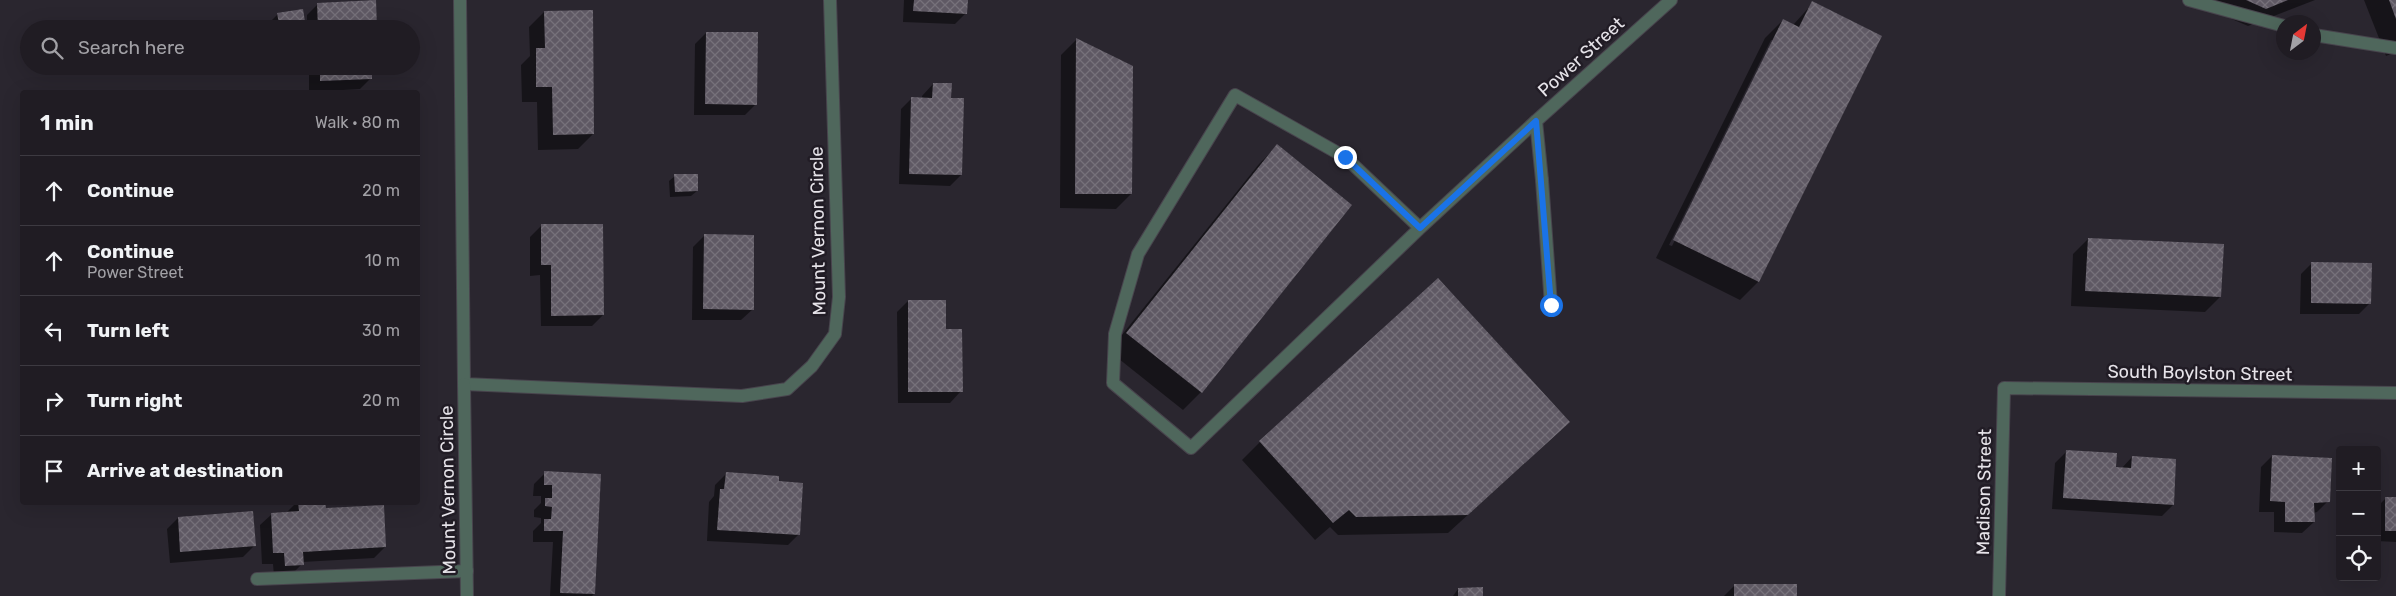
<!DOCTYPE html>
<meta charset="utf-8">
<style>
:root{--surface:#201c23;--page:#2d2930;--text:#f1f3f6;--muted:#a2a1a6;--line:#3d3a41}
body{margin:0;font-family:Rubik,sans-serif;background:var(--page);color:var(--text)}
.controls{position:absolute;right:15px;bottom:15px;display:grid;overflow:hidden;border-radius:5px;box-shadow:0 5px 20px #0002}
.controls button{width:45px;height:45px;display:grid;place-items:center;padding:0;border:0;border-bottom:1px solid var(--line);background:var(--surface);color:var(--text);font:25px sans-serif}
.compass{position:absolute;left:2276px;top:15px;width:45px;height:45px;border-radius:50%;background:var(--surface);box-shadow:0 5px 20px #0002;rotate:32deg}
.stop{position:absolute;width:15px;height:15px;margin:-11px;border:4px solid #1a73e8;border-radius:50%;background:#fff}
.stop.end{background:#1a73e8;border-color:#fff;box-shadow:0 1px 5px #0008}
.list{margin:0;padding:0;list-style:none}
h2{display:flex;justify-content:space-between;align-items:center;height:65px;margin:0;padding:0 20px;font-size:21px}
h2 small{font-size:16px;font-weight:400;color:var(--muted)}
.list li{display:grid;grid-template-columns:32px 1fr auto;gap:15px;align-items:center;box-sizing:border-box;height:70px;padding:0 20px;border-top:1px solid var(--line)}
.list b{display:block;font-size:19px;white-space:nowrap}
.list p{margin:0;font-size:16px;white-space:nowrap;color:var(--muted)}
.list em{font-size:16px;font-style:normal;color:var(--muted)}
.icon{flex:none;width:28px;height:28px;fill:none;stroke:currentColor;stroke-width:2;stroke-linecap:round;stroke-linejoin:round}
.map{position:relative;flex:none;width:2396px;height:596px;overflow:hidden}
.search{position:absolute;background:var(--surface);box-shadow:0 5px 20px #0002;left:20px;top:20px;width:400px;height:55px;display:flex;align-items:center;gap:12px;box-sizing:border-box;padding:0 18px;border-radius:28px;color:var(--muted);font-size:19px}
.panel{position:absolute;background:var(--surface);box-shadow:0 5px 20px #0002;left:20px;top:90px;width:400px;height:415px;border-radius:5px}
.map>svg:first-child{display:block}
.shadow{fill:#0007;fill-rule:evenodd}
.building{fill:url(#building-cross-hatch)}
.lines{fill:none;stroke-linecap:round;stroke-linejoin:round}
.service-casing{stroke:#48444d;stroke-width:14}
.minor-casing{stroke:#48444d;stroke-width:14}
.service{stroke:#4f675c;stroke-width:12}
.minor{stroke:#4f675c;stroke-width:12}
.route{stroke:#1a73e8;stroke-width:6}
.labels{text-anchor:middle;stroke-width:5;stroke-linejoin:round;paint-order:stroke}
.street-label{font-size:18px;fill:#e6e3e9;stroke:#211c25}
</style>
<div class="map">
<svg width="2396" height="596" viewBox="0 0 2396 596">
<defs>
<pattern id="building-cross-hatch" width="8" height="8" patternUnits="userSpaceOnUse" patternTransform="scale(1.25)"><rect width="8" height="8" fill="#5f5964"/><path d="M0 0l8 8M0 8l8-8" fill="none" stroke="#76717a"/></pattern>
</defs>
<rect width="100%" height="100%" fill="#2a262f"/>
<g class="shadow">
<polygon points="904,0 967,0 966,13 955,24 903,22"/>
<polygon points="2210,0 2315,0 2248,26 2206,8"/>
<polygon points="2364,0 2396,0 2396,52 2386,56"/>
<path d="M 1813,3 L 1880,37 L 1758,282 L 1740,300 L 1656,258 L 1765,38 L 1783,20 L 1793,25 ZM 1771,40 L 1774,40 L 1672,246 L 1669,245 Z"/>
<polygon points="318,4 376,29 307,29 307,15"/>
<polygon points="544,12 593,134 578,149 538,150 537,102 522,102 521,65 530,56 529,27"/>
<polygon points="278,14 305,27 273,29 272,20"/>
<polygon points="706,33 756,104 745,115 694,115 695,44"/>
<polygon points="1076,40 1131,194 1116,209 1060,208 1061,55"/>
<polygon points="309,66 370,66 371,78 360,89 309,92"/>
<polygon points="933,84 950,100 961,175 950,186 899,184 901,109 912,98 922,99 922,96"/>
<polygon points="1277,146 1350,205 1201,392 1183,410 1109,351 1259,164"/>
<polygon points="675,176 697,191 691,196 670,197 669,181"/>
<polygon points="541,226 603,315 592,326 541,326 540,275 530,276 530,237"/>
<polygon points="704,236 753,309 741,320 692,320 693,247"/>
<polygon points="2088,239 2220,297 2205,312 2071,306 2073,254"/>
<polygon points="2312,263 2370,303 2359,314 2300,314 2301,274"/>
<polygon points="908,301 945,331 961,391 950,403 898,403 897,312"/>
<polygon points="1550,440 1448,533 1338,535 1330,527 1315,540 1242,460 1260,442"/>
<polygon points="2066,452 2114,469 2121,469 2132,457 2173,505 2162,516 2052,509 2055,463"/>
<polygon points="2272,456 2328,501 2317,512 2313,513 2314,522 2302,533 2274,532 2274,512 2259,512 2261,467"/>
<polygon points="545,473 600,475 594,594 592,596 550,596 553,542 533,542 533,531 541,523 541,518 534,517 534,510 541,503 541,496 533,496 534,484"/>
<polygon points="726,474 778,483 799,534 788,545 707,541 709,502 714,496 715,485"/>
<polygon points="2386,498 2396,498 2396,542 2377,541 2377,507"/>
<polygon points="297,502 324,502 325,510 385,547 374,558 302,562 302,564 291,575 274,576 273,564 262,564 260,525 272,514 287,512"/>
<polygon points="178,518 254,546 243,557 170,563 167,529"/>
<polygon points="1735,585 1796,596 1724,596"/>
<polygon points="1458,589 1481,596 1453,596"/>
</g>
<g class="building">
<polygon points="376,0 377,29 318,29 317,3"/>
<polygon points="914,0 968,0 967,14 913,11"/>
<polygon points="2246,0 2288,0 2266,9"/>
<polygon points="2389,0 2396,0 2396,19"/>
<polygon points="1812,1 1882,36 1759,282 1673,240 1783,19 1799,27"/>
<polygon points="303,9 306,28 280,29 277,13"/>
<polygon points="593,10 594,134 553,135 552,87 536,87 536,48 545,48 544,11"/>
<polygon points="706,32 758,32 757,105 705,104"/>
<polygon points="1076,38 1133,66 1132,194 1075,194"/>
<polygon points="320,66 372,66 372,79 320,81"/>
<polygon points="933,83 952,83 951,98 964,98 962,175 909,174 911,97 932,98"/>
<polygon points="1277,144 1352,205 1202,393 1126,333"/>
<polygon points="674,174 698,174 698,191 675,192"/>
<polygon points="541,224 603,224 604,315 551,316 551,265 541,265"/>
<polygon points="704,234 754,235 754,310 703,309"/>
<polygon points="2088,238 2224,244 2221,297 2085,291"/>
<polygon points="2311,262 2372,263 2371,304 2311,303"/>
<polygon points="1438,278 1570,422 1468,515 1356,517 1349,510 1333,523 1259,441"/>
<polygon points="908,300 946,300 946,329 962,329 963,392 908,392"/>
<polygon points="2066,450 2117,453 2116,467 2131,468 2132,456 2176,459 2174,505 2063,498"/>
<polygon points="2272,455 2332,458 2330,502 2314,503 2315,522 2285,522 2285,502 2270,501"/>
<polygon points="544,471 601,474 595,594 560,593 563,531 544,531 544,519 551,519 552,507 545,506 545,498 552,498 552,485 544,485"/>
<polygon points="726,472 779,476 779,481 803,483 800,535 717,530 720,489 724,489"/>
<rect x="2385" y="497" width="11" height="34"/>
<polygon points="298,502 325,502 326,508 384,505 386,547 303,552 304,565 285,566 284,553 273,553 271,513 299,511"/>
<polygon points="253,511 256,546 180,552 178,517"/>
<rect x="1734" y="584" width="63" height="12"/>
<polygon points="1483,587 1483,596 1458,596 1458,588"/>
</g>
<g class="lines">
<g class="service-casing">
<g id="service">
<polyline points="2189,0 2284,26"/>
<polyline points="2314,35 2396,48"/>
<polyline points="1542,180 1551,305"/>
<polyline points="1420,228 1345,157 1235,95 1138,254 1115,334 1113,383 1191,448 1420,228 1536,121"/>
<polyline points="257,579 467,571"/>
</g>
</g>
<g class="minor-casing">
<g id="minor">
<polyline points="460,0 464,384 742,396 787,389 812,366 835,334 839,297 830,0"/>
<polyline points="1542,180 1536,121 1671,0"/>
<polyline points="464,384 467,596"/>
<polyline points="1999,596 2004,388 2396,393"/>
</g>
</g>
<use href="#service" class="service"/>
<use href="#minor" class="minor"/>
</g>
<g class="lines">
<polyline class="route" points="1345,157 1420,228 1536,121 1551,305"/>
</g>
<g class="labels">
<g class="street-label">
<text transform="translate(1581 57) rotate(-42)" y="6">Power Street</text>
<text transform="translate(818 231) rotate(-91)" y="6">Mount Vernon Circle</text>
<text transform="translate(2200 373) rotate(1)" y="6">South Boylston Street</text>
<text transform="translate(448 490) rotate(-91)" y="6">Mount Vernon Circle</text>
<text transform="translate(1984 492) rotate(-89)" y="6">Madison Street</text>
</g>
</g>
</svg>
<div class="controls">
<button>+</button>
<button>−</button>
<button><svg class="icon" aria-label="locate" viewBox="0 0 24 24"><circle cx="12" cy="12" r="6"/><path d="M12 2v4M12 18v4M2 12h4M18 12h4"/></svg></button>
</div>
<svg class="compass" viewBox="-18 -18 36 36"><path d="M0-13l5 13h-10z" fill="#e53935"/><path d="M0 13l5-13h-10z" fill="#a2a1a6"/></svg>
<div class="stop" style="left:1551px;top:305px"></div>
<div class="stop end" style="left:1345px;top:157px"></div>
<div class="search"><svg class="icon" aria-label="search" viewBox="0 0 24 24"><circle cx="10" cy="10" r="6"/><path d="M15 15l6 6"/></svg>Search here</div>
<section class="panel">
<h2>1 min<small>Walk · 80 m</small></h2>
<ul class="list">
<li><svg class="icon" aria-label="ahead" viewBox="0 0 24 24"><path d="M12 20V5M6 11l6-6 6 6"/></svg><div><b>Continue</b></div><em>20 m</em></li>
<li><svg class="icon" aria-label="ahead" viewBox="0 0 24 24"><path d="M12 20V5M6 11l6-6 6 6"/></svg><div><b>Continue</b><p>Power Street</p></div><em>10 m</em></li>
<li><svg class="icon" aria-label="left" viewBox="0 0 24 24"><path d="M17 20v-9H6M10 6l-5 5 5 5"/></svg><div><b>Turn left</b></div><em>30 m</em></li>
<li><svg class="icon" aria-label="right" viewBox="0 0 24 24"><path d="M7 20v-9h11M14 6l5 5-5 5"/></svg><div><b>Turn right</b></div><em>20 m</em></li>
<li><svg class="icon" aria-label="arrive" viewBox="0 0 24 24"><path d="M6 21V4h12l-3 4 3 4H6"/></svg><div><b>Arrive at destination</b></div></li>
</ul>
</section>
</div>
